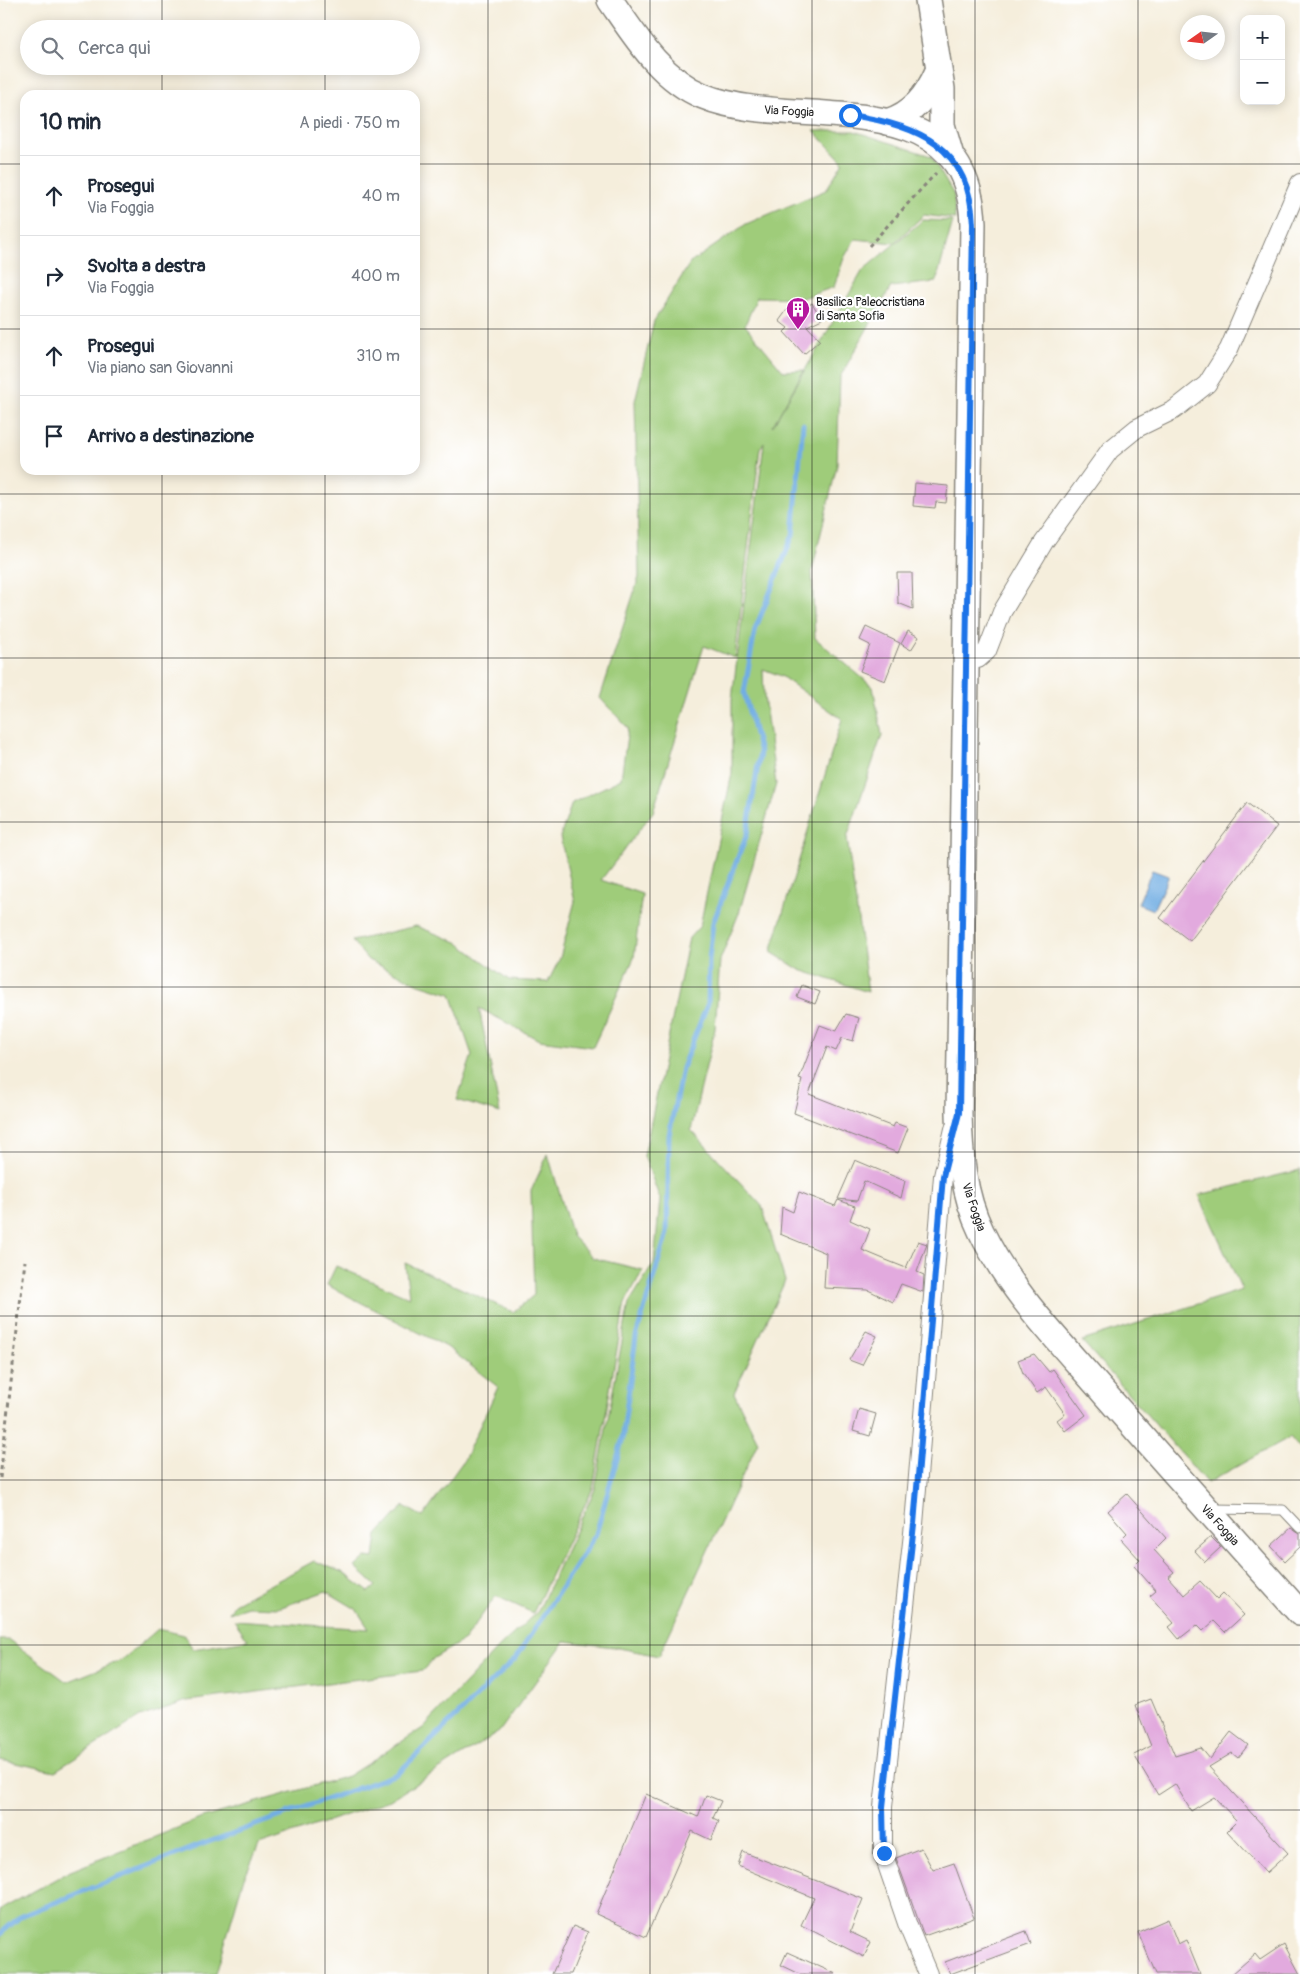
<!DOCTYPE html>
<html lang="it">
<meta charset="utf-8">
<style>
:root{--surface:#fff;--page:#f2f2f3;--text:#1f2937;--muted:#747a83;--line:#e0e1e3}
body{margin:0;font-family:Pangolin,sans-serif;background:var(--page);color:var(--text)}
.controls{position:absolute;right:15px;top:15px;display:grid;overflow:hidden;border-radius:10px;box-shadow:0 2px 12px #0003}
.controls button{width:45px;height:45px;display:grid;place-items:center;padding:0;border:0;border-bottom:1px solid var(--line);background:var(--surface);color:var(--text);font:25px sans-serif}
.compass{position:absolute;left:1180px;top:15px;width:45px;height:45px;border-radius:50%;background:var(--surface);box-shadow:0 2px 12px #0003;rotate:256deg}
.stop{position:absolute;width:15px;height:15px;margin:-11px;border:4px solid #1a73e8;border-radius:50%;background:#fff}
.stop.end{background:#1a73e8;border-color:#fff;box-shadow:0 1px 5px #0008}
.list{margin:0;padding:0;list-style:none}
h2{display:flex;justify-content:space-between;align-items:center;height:65px;margin:0;padding:0 20px;font-size:21px}
h2 small{font-size:16px;font-weight:400;color:var(--muted)}
.list li{display:grid;grid-template-columns:32px 1fr auto;gap:15px;align-items:center;box-sizing:border-box;height:80px;padding:0 20px;border-top:1px solid var(--line)}
.list b{display:block;font-size:19px;white-space:nowrap}
.list p{margin:0;font-size:16px;white-space:nowrap;color:var(--muted)}
.list em{font-size:16px;font-style:normal;color:var(--muted)}
.icon{flex:none;width:28px;height:28px;fill:none;stroke:currentColor;stroke-width:2;stroke-linecap:round;stroke-linejoin:round}
.map{position:relative;flex:none;width:1300px;height:1974px;overflow:hidden}
.search{position:absolute;background:var(--surface);box-shadow:0 2px 12px #0003;left:20px;top:20px;width:400px;height:55px;display:flex;align-items:center;gap:12px;box-sizing:border-box;padding:0 18px;border-radius:28px;color:var(--muted);font-size:19px}
.panel{position:absolute;background:var(--surface);box-shadow:0 2px 12px #0003;left:20px;top:90px;width:400px;height:385px;border-radius:15px}
.map>svg:first-child{display:block}
.green{fill:#9fcc7a;stroke:#5e744b}
.water{fill:#72aee3;stroke:#476580}
.lines{fill:none;stroke-linecap:round;stroke-linejoin:round}
.stream{stroke:#72aee3;stroke-width:5}
.building{fill:#e2aade}
.lane-casing{stroke:#88857c;stroke-width:11}
.street-casing{stroke:#88857c;stroke-width:20}
.secondary-casing{stroke:#88857c;stroke-width:28}
.path{stroke:#88857c;stroke-width:3;stroke-dasharray:4 4;stroke-linecap:butt}
.lane{stroke:#fff;stroke-width:9}
.street{stroke:#fff;stroke-width:18}
.secondary{stroke:#fff;stroke-width:25}
.route{stroke:#1a73e8;stroke-width:6}
.grid{fill:none;stroke:#1c1c1c;stroke-width:1;stroke-opacity:0.55}
.labels{text-anchor:middle;stroke-width:4.5;stroke-linejoin:round;paint-order:stroke}
.street-label{font-size:12px;fill:#1c1c1c;stroke:#fff}
.poi-label{font-size:12px;fill:#1c1c1c;stroke:#fff;text-anchor:start}
</style>
<div class="map">
<svg width="1300" height="1974" viewBox="0 0 1300 1974">
<rect width="100%" height="100%" fill="#fff"/>
<filter id="ink" filterUnits="userSpaceOnUse"><feTurbulence type="fractalNoise" baseFrequency=".02" numOctaves="2"/><feDisplacementMap in="SourceGraphic" scale="10" xChannelSelector="R" yChannelSelector="G"/><feConvolveMatrix kernelMatrix="1 2 1 2 8 2 1 2 1" color-interpolation-filters="sRGB"/></filter>
<filter id="wash" filterUnits="userSpaceOnUse"><feTurbulence type="fractalNoise" baseFrequency=".0096" numOctaves="4" result="noise"/><feDisplacementMap in="SourceGraphic" scale="20" xChannelSelector="R" yChannelSelector="G"/><feGaussianBlur stdDeviation="1.12" result="paint"/><feColorMatrix in="noise" values="0 0 0 0 0 0 0 0 0 0 0 0 0 0 0 0 0 1.4 0 .05"/><feComposite in="paint" operator="in"/></filter>
<g filter="url(#wash)">
<rect width="100%" height="100%" fill="#f5eedc"/>
<g class="green">
<polygon points="814,131 854,131 931,156 954,195 955,219 924,215 894,243 855,239 844,258 834,287 803,298 757,297 745,325 783,371 804,370 772,427 863,270 923,220 953,221 936,282 891,287 840,377 837,465 812,571 815,638 873,687 882,735 847,838 868,992 800,970 771,952 842,719 781,676 763,669 764,696 776,784 739,913 720,960 715,1029 691,1130 762,1206 785,1281 734,1393 758,1442 659,1656 614,1647 565,1641 499,1732 390,1800 259,1845 243,1880 216,1974 0,1974 0,1910 68,1872 202,1818 348,1776 423,1728 500,1646 538,1611 595,1489 629,1303 654,1263 660,1199 644,1156 689,938 700,926 732,773 732,699 764,443 760,448 735,658 704,646 653,812 601,880 642,894 634,958 593,1047 539,1040 479,1008 500,1113 457,1100 472,1055 451,994 419,984 368,960 352,941 416,926 457,942 509,980 548,982 560,958 575,901 560,837 572,803 621,779 628,728 600,698 639,577 635,401 654,321 690,263 746,224 826,190 843,162"/>
<polygon points="548,1154 572,1236 593,1258 643,1270 625,1303 593,1488 533,1613 496,1596 464,1640 434,1658 422,1671 187,1701 140,1717 55,1771 0,1760 0,1640 9,1640 67,1682 122,1660 158,1629 184,1635 193,1649 248,1640 234,1620 369,1629 356,1609 326,1591 279,1608 248,1607 229,1613 234,1604 314,1561 342,1572 369,1592 376,1586 355,1567 366,1557 374,1558 377,1535 404,1506 423,1517 464,1460 498,1387 447,1347 327,1285 336,1266 409,1297 405,1263 513,1312 534,1295 531,1191"/>
<polygon points="1300,1170 1300,1449 1290,1437 1207,1483 1082,1341 1242,1290 1199,1195"/>
</g>
<polygon class="water" points="1152,870 1168,876 1168,878 1153,910 1138,904"/>
<g class="lines">
<polyline class="stream" points="0,1934 21,1916 203,1844 397,1774 516,1658 596,1534 622,1441 636,1337 667,1233 669,1135 682,1068 708,1003 709,959 713,923 747,834 760,752 744,693 755,630 793,535 803,424"/>
</g>
<g id="blocks">
<g class="building">
<polygon points="812,303 822,319 807,326 820,340 804,354 784,332 788,328 779,321 787,310 800,311"/>
<polygon points="915,483 948,486 946,503 936,502 935,508 913,506"/>
<polygon points="897,573 912,573 913,609 898,603"/>
<polygon points="866,627 900,643 885,681 860,671 870,645 860,640"/>
<polygon points="908,631 919,637 911,650 901,644"/>
<polygon points="1247,803 1277,826 1190,941 1160,918"/>
<polygon points="802,985 820,992 815,1004 797,997"/>
<polygon points="846,1014 859,1018 853,1041 842,1038 836,1051 827,1047 809,1094 893,1127 895,1123 908,1128 898,1153 794,1113 802,1080 799,1079 820,1025 836,1031"/>
<polygon points="855,1160 905,1181 901,1198 864,1181 857,1201 838,1199"/>
<polygon points="799,1192 835,1206 838,1200 855,1206 850,1220 870,1229 862,1250 886,1260 906,1268 918,1241 927,1244 917,1272 924,1275 923,1292 901,1284 893,1302 868,1290 824,1288 826,1253 780,1234 782,1207 793,1212"/>
<polygon points="866,1331 877,1336 862,1365 849,1360"/>
<polygon points="1034,1354 1049,1372 1053,1369 1086,1415 1065,1431 1057,1420 1065,1414 1046,1387 1037,1393 1023,1373 1018,1360"/>
<polygon points="859,1409 876,1414 870,1436 853,1431"/>
<polygon points="1127,1494 1166,1538 1154,1550 1174,1572 1168,1577 1184,1595 1200,1581 1217,1599 1223,1593 1244,1615 1225,1632 1214,1621 1203,1631 1197,1625 1179,1639 1169,1627 1174,1623 1150,1596 1156,1591 1134,1566 1140,1560 1121,1539 1127,1533 1108,1511"/>
<polygon points="1291,1528 1300,1534 1300,1547 1285,1561 1271,1546"/>
<polygon points="1211,1537 1221,1547 1205,1562 1195,1551"/>
<polygon points="1151,1699 1175,1756 1201,1748 1210,1759 1231,1732 1248,1745 1238,1758 1232,1753 1209,1767 1288,1853 1266,1873 1227,1831 1237,1821 1214,1797 1191,1811 1175,1784 1158,1795 1134,1755 1151,1746 1135,1705"/>
<polygon points="646,1794 698,1817 706,1795 721,1801 713,1818 719,1821 711,1840 692,1831 646,1937 596,1914"/>
<polygon points="921,1848 933,1870 954,1863 974,1918 924,1936 896,1858"/>
<polygon points="743,1852 863,1899 850,1932 871,1942 864,1957 801,1925 814,1898 738,1866"/>
<polygon points="1168,1919 1178,1944 1186,1940 1200,1974 1156,1974 1138,1932"/>
<polygon points="573,1926 588,1932 571,1974 552,1974"/>
<polygon points="1026,1931 1031,1944 950,1974 945,1962"/>
<polygon points="1284,1944 1300,1974 1232,1974 1255,1954 1260,1960"/>
<polygon points="787,1952 836,1974 800,1974 781,1965"/>
</g>
</g>
</g>
<g filter="url(#ink)">
<use href="#blocks" fill-opacity="0" stroke="#88857c" stroke-width="1"/>
<g class="lines">
<g class="lane-casing">
<polyline id="lane" points="1213,1509 1283,1510 1300,1528"/>
</g>
<g class="street-casing">
<g id="street">
<polyline points="967,661 978,659 987,651 1002,612 1044,542 1110,450 1137,428 1174,410 1207,384 1229,349 1300,183"/>
<polyline points="928,1974 908,1926 883,1853 883,1807 914,1524 943,1176 954,1129"/>
</g>
</g>
<g class="secondary-casing">
<g id="secondary">
<path d="M 610,0 C 635,36 661,79 703,96 C 794,134 968,75 973,224 L 959,1113 C 960,1154 963,1194 981,1231 C 1010,1292 1060,1342 1104,1393 C 1169,1467 1234,1540 1300,1613"/>
<polyline points="928,0 942,89 942,125 951,156"/>
<path d="M 887,122 C 913,114 927,96 938,71"/>
</g>
</g>
<g class="path">
<polyline points="869,246 936,173"/>
<polyline points="0,1478 25,1261"/>
</g>
<use href="#lane" class="lane"/>
<use href="#street" class="street"/>
<use href="#secondary" class="secondary"/>
</g>
</g>
<g class="lines" filter="url(#ink)">
<path class="route" d="M 850,115 C 919,125 970,147 973,224 L 959,1113 L 943,1176 L 914,1524 L 883,1807 L 884,1853"/>
</g>
<path class="grid" d="M 162,0 L 162,29M 325,0 L 325,29M 488,0 L 488,1974M 650,0 L 650,1974M 812,0 L 812,1974M 975,0 L 975,1974M 1138,0 L 1138,1974M 162,66 L 162,95M 325,66 L 325,95M 0,164 L 25,164M 415,164 L 1300,164M 0,329 L 25,329M 415,329 L 1300,329M 162,470 L 162,1974M 325,470 L 325,1974M 0,494 L 1300,494M 0,658 L 1300,658M 0,822 L 1300,822M 0,987 L 1300,987M 0,1152 L 1300,1152M 0,1316 L 1300,1316M 0,1480 L 1300,1480M 0,1645 L 1300,1645M 0,1810 L 1300,1810"/>
<defs>
<g id="building-pin" transform="scale(1.25)"><path d="M0 17L-7.5 6A9.5 9.5 0 1 1 7.5 6Z" fill="#b5179e" stroke="#fff"/><path d="M-4-6H4V6H1V3H-1V6H-4ZM-2.5-4.3h1.7v1.8h-1.7ZM.8-4.3h1.7v1.8H.8ZM-2.5-1h1.7V.8h-1.7ZM.8-1h1.7V.8H.8Z" fill="#fff"/></g>
</defs>
<g fill-rule="evenodd">
<use href="#building-pin" x="798" y="309"/>
</g>
<g class="labels">
<g class="street-label">
<text transform="translate(789 111) rotate(3)" y="4">Via Foggia</text>
<text transform="translate(974 1207) rotate(71)" y="4">Via Foggia</text>
<text transform="translate(1220 1525) rotate(48)" y="4">Via Foggia</text>
</g>
<g class="poi-label">
<text x="816" y="306">Basilica Paleocristiana<tspan x="816" dy="14">di Santa Sofia</tspan></text>
</g>
</g>
</svg>
<div class="controls">
<button>+</button>
<button>−</button>
</div>
<svg class="compass" viewBox="-18 -18 36 36"><path d="M0-13l5 13h-10z" fill="#e53935"/><path d="M0 13l5-13h-10z" fill="#747a83"/></svg>
<div class="stop" style="left:850px;top:115px"></div>
<div class="stop end" style="left:884px;top:1853px"></div>
<div class="search"><svg class="icon" aria-label="search" viewBox="0 0 24 24"><circle cx="10" cy="10" r="6"/><path d="M15 15l6 6"/></svg>Cerca qui</div>
<section class="panel">
<h2>10 min<small>A piedi · 750 m</small></h2>
<ul class="list">
<li><svg class="icon" aria-label="ahead" viewBox="0 0 24 24"><path d="M12 20V5M6 11l6-6 6 6"/></svg><div><b>Prosegui</b><p>Via Foggia</p></div><em>40 m</em></li>
<li><svg class="icon" aria-label="right" viewBox="0 0 24 24"><path d="M7 20v-9h11M14 6l5 5-5 5"/></svg><div><b>Svolta a destra</b><p>Via Foggia</p></div><em>400 m</em></li>
<li><svg class="icon" aria-label="ahead" viewBox="0 0 24 24"><path d="M12 20V5M6 11l6-6 6 6"/></svg><div><b>Prosegui</b><p>Via piano san Giovanni</p></div><em>310 m</em></li>
<li><svg class="icon" aria-label="arrive" viewBox="0 0 24 24"><path d="M6 21V4h12l-3 4 3 4H6"/></svg><div><b>Arrivo a destinazione</b></div></li>
</ul>
</section>
</div>
